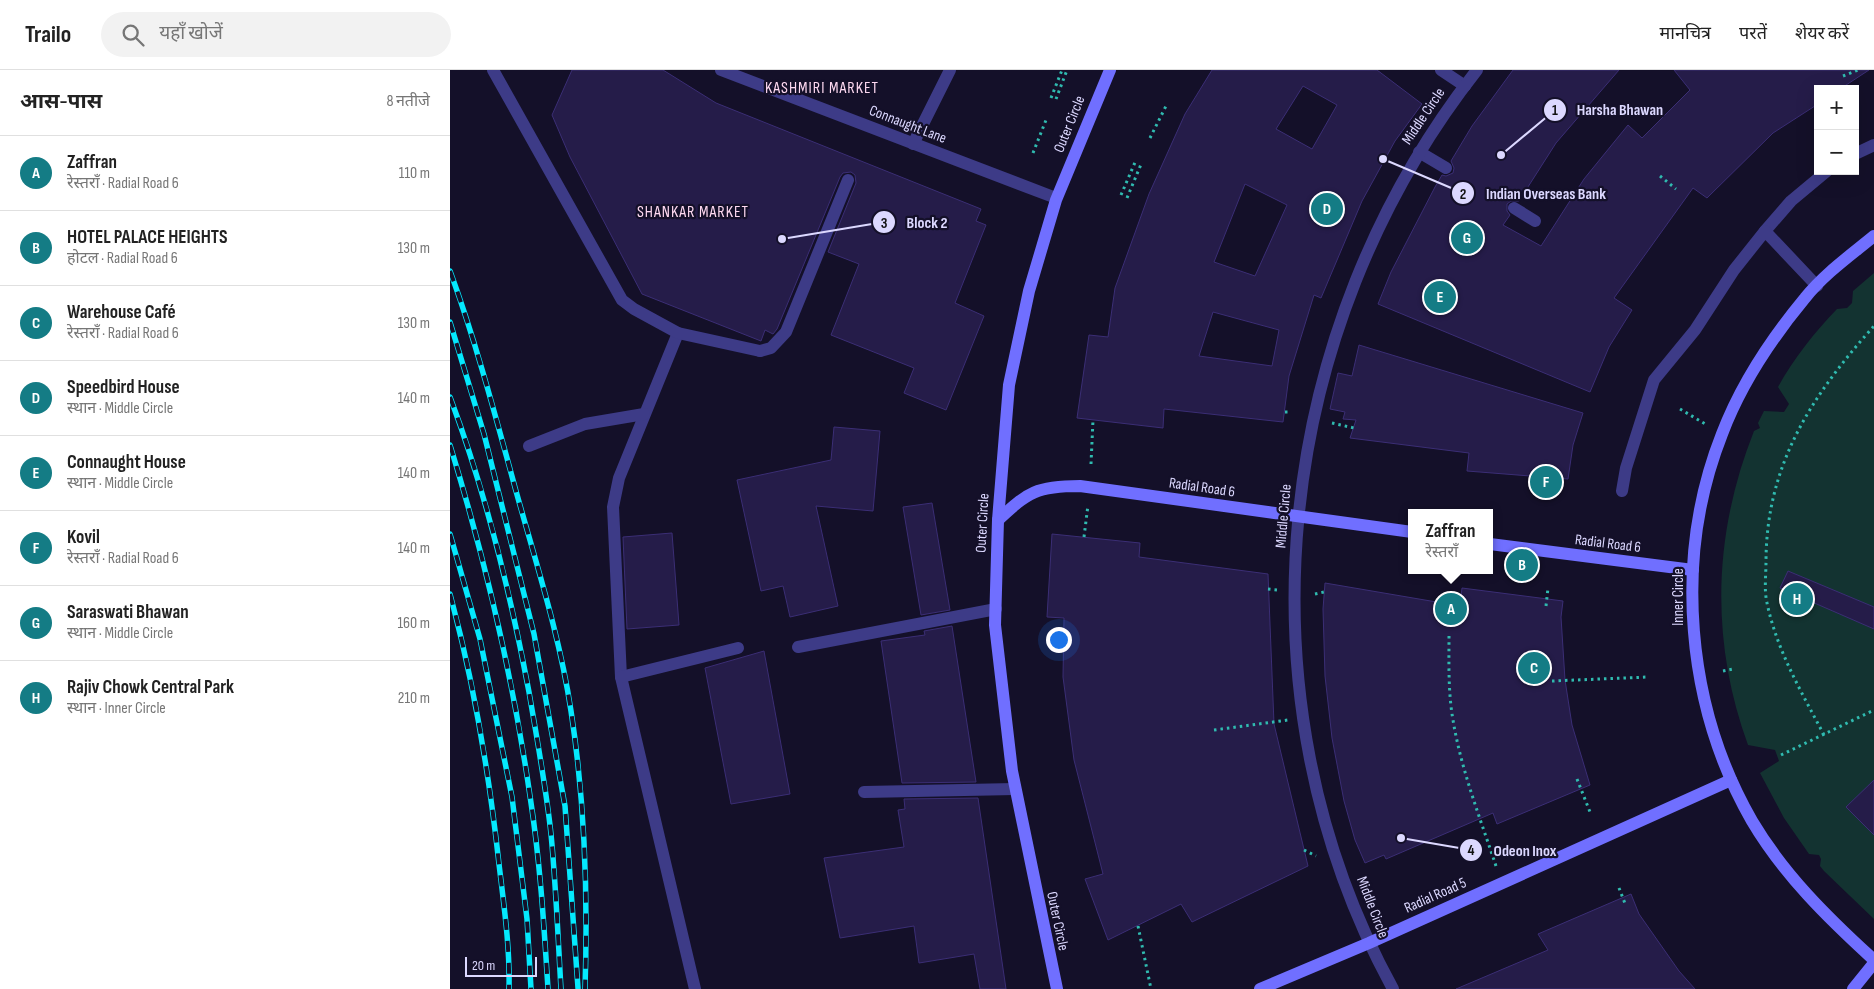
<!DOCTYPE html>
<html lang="hi">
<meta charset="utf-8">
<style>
:root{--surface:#fff;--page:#f2f2f2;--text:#222;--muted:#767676;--line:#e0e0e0;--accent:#147c85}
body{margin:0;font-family:"Sofia Sans Condensed","Noto Sans Devanagari",sans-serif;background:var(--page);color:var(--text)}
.controls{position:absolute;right:15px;top:15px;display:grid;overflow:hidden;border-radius:0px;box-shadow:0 5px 20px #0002}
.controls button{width:45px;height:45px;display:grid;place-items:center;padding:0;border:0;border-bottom:1px solid var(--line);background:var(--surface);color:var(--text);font:25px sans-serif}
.scale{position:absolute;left:15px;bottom:12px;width:72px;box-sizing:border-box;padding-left:5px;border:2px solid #dcd8ff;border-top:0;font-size:14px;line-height:18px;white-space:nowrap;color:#dcd8ff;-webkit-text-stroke:4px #141029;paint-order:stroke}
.you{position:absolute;left:608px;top:569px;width:18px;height:18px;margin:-12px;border:4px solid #fff;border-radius:50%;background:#1a73e8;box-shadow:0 0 0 8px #1a73e833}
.badge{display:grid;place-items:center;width:32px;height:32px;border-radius:50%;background:var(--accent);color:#fff;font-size:16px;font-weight:700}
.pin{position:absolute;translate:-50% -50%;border:2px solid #fff;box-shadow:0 1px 5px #0006}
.popup{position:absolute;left:958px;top:439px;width:85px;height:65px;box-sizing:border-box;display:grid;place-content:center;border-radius:0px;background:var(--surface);filter:drop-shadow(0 1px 4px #0005);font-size:16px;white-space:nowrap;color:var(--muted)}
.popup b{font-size:19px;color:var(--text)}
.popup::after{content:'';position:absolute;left:50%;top:100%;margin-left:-10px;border:10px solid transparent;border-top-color:var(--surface)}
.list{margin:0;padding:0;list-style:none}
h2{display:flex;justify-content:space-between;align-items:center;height:65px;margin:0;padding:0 20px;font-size:21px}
h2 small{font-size:16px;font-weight:400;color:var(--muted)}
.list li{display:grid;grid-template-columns:32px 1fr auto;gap:15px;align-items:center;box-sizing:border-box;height:75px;padding:0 20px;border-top:1px solid var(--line)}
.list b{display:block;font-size:19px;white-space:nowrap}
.list p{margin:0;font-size:16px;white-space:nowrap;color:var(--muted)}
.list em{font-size:16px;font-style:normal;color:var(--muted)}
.icon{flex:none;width:28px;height:28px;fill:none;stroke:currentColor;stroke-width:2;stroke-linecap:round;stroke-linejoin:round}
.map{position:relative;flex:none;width:1424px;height:919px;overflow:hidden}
header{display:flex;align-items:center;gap:30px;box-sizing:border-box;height:70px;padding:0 25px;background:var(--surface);border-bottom:1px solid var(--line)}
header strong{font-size:24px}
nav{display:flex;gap:28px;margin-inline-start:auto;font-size:18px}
.search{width:350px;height:45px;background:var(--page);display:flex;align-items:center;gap:12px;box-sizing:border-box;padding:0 18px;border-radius:28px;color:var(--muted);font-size:19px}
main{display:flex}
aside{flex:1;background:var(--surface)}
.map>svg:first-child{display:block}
.green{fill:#133331}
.building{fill:#251c49;stroke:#3b2e75;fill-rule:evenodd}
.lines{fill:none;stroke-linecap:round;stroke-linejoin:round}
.path{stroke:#30bbb0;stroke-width:3;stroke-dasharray:2.5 4;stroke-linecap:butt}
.lane{stroke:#3d3b87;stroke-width:12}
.street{stroke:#3d3b87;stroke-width:12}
.secondary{stroke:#706fff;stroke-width:12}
.rail-casing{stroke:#04e9fe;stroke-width:5.5}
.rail{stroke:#141029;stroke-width:4;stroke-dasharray:11;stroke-linecap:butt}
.labels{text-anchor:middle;stroke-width:4.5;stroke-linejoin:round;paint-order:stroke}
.street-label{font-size:15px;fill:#dcd8ff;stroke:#141029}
.neighbourhood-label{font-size:16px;letter-spacing:1px;fill:#ffdaf2;stroke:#141029}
.leader{fill:none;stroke:#dcd8ff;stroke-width:2}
.callout-dot{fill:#dcd8ff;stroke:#141029;stroke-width:2}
.mark-label{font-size:15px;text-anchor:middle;font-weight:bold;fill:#111}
.callout-label{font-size:16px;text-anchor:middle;font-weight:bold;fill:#dcd8ff;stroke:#141029;stroke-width:4.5;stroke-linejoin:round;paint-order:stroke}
</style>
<header>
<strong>Trailo</strong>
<div class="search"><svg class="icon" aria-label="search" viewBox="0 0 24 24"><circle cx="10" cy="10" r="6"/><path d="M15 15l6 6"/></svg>यहाँ खोजें</div>
<nav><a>मानचित्र</a><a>परतें</a><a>शेयर करें</a></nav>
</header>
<main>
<aside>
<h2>आस-पास<small>8 नतीजे</small></h2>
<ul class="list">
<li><span class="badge">A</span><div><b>Zaffran</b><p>रेस्तराँ · Radial Road 6</p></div><em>110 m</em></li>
<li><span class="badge">B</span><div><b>HOTEL PALACE HEIGHTS</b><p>होटल · Radial Road 6</p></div><em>130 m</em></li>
<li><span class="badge">C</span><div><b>Warehouse Café</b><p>रेस्तराँ · Radial Road 6</p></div><em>130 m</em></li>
<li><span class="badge">D</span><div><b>Speedbird House</b><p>स्थान · Middle Circle</p></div><em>140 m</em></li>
<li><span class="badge">E</span><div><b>Connaught House</b><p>स्थान · Middle Circle</p></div><em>140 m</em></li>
<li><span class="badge">F</span><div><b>Kovil</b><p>रेस्तराँ · Radial Road 6</p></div><em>140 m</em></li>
<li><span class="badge">G</span><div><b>Saraswati Bhawan</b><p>स्थान · Middle Circle</p></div><em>160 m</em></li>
<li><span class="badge">H</span><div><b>Rajiv Chowk Central Park</b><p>स्थान · Inner Circle</p></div><em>210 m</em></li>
</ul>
</aside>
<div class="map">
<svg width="1424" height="919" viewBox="0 0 1424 919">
<rect width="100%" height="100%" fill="#141029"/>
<path class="green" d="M 1424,203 L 1424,849 L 1374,801 L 1370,796 L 1371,789 L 1369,785 L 1359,784 L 1334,748 L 1310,703 L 1329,691 L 1325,680 L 1298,675 C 1260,571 1263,464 1304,361 L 1310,358 L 1308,353 L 1314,341 L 1334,342 L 1339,334 L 1328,317 C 1344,288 1364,263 1387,239 L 1397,238 L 1402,233 L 1403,221 Z"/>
<g class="building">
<polygon points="122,0 213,0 266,33 531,139 526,151 536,155 505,233 534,246 496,340 454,323 464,298 381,265 409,194 378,182 406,113 405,105 401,102 393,103 390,107 327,259 323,264 315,260 311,271 192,224 120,87 102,45"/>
<path d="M 762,0 L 927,0 L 972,34 L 945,71 L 912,131 L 871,228 L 864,225 L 839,306 L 833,352 L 714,339 L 713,358 L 627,348 L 639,265 L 658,267 L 665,218 L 699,124 L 735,44 ZM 853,16 L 887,35 L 862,79 L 826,59 ZM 795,114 L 837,135 L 805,206 L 764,192 ZM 763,242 L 829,260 L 822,296 L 749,286 Z"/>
<polygon points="1063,0 1169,0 1106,73 1069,131 1061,131 1057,134 1057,141 1060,145 1053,155 1091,176 1134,109 1178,55 1192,68 1240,20 1224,0 1419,0 1390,19 1368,19 1368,34 1323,63 1257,128 1243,118 1164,228 1182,240 1159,277 1140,322 928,234 941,202 985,117 992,105 996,106 1003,103 1004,98 1001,91 1022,56"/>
<polygon points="909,275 1133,343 1123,375 1118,409 1017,401 1019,383 900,368 906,350 893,349 895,342 880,339 888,303 902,306"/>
<polygon points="384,357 430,361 423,441 366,436 388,536 340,547 333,516 311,521 287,410 381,390"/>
<polygon points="482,433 500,540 471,545 453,437"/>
<polygon points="222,463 229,555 177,559 173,467"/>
<polygon points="602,464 690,473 689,487 818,504 824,654 858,796 742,852 731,834 658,870 635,809 653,804 624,690 613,607 614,548 597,547"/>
<polygon points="1338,501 1424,537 1424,559 1330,518"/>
<polygon points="875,513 1010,536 1012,518 1113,531 1111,547 1115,610 1122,655 1140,715 1047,754 1043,743 936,789 934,785 915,793 905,770 894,731 882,668 875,606 873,539"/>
<polygon points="502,556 526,712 452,713 431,571 475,565 474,561"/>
<polygon points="314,581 340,724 281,734 255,598"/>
<polygon points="1424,710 1424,765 1396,737"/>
<polygon points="528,728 556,919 530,919 524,884 469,893 464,856 390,868 374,788 454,777 448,740 455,739 454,729"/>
<polygon points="1181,824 1189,844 1229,901 1245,919 1006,919 1098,880 1088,864"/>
</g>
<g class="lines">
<g class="path">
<polyline points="1393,6 1408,0"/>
<polyline points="601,28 612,0"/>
<polyline points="606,29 617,0"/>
<polyline points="700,68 716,36"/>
<polyline points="583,83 596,50"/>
<polyline points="1210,106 1226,119"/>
<polyline points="671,125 686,90"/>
<polyline points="677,128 692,92"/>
<polyline points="1230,339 1257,355"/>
<polyline points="835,342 841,342"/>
<polyline points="882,353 904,358"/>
<polyline points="641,394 643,350"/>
<polyline points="1104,418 1106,399"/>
<polyline points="634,467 638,435"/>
<polyline points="818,519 828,520"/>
<polyline points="865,524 874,522"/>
<polyline points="1096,536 1098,518"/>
<path d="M 999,566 C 999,593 998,622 1003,650 C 1011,699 1030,748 1046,796"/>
<polyline points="1273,601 1283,599"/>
<polyline points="1102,611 1198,607"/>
<polyline points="764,660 838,650"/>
<path d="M 1374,665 C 1352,623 1327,581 1317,533 C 1314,520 1316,505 1316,492 C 1316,395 1362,325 1424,256"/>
<polyline points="1331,685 1424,640"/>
<polyline points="1127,709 1140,742"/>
<polyline points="854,780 866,786"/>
<polyline points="1169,818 1176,836"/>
<polyline points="688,856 701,919"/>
</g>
<g class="lane">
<polyline points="969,82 996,98"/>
<polyline points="1405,84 1424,75"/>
<polyline points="1064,138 1085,151"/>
<polyline points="1315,161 1341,131 1377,101"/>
<polyline points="228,263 169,408 163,437 171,607 245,919"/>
<polyline points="310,281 321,278 336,262 398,110"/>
<polyline points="79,376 135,354 194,344"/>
<polyline points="1172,421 1176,398 1204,310 1245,260 1284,200 1315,161 1367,216"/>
<polyline points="348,577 546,539"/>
<polyline points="171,607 288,578"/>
<polyline points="414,722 565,719"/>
</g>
<g class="street">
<polyline points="43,0 172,230 184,239 228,263 310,281"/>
<polyline points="271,0 606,128"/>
<polyline points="991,0 1015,16"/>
<polyline points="463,74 500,0"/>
<path d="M 943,919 C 783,627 823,259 1027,0"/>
</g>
<g class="secondary">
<path d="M 1424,166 C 1401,185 1374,204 1355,228 C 1321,269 1291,314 1272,364 C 1223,488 1236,636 1302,751 C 1334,805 1378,848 1424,890"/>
<path d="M 548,450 C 578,422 587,416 630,416 L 962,462"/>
<polyline points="1040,474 1243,500"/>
<polyline points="607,919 562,701 545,555 548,450 559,315 579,221 606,130 660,0"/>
<polyline points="810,919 919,873 1281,710"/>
<polyline points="1403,919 1424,893"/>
</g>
<g class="rail-casing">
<g id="rail">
<path d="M 0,201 C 26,272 46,348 66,421 C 86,493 110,567 121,641 C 135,732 138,827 135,919"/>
<polyline points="0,252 34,364 84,564 115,736 128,918"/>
<path d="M 0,327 C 36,423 60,521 79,622 C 87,669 96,717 101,764 C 106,816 108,868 111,919"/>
<path d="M 0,375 C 35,489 63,608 80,726 C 90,790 94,855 98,919"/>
<polyline points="0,464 30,569 62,727 77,849 81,919"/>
<path d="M 0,524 C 24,613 39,703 49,794 C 54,836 60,877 59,919"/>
</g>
</g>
<use href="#rail" class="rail"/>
</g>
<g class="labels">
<g class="street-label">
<text transform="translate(973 46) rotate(-56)" y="5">Middle Circle</text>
<text transform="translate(458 54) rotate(21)" y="5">Connaught Lane</text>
<text transform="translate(619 54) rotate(-68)" y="5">Outer Circle</text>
<text transform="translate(752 417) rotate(8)" y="5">Radial Road 6</text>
<text transform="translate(833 446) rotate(-85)" y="5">Middle Circle</text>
<text transform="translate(532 453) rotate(-87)" y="5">Outer Circle</text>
<text transform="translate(1158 473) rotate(7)" y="5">Radial Road 6</text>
<text transform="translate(1228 527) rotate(-90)" y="5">Inner Circle</text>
<text transform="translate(985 825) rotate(-24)" y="5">Radial Road 5</text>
<text transform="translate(923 837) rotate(69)" y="5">Middle Circle</text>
<text transform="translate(608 851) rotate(78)" y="5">Outer Circle</text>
</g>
<g class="neighbourhood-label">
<text x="372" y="23">KASHMIRI MARKET</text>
<text x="243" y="147">SHANKAR MARKET</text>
</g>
</g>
<path class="leader" d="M1051 85L1105 40M933 89L1013 123M332 169L434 152M951 768L1021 780"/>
<g class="callout-dot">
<circle cx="1051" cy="85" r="5"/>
<circle cx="933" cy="89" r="5"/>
<circle cx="332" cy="169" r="5"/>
<circle cx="951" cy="768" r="5"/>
<circle cx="1105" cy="40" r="12"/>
<circle cx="1013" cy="123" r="12"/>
<circle cx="434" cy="152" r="12"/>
<circle cx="1021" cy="780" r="12"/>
</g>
<g class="mark-label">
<text x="1105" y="45">1</text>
<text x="1013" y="129">2</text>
<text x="434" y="158">3</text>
<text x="1021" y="785">4</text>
</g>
<g class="callout-label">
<text x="1170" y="45">Harsha Bhawan</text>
<text x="1096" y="129">Indian Overseas Bank</text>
<text x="477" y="158">Block 2</text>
<text x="1075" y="786">Odeon Inox</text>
</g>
</svg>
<div class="controls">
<button>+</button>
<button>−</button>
</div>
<div class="scale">20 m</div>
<div class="you"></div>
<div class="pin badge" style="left:1001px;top:539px">A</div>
<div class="popup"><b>Zaffran</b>रेस्तराँ</div>
<div class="pin badge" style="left:1072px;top:495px">B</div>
<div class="pin badge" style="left:1084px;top:598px">C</div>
<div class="pin badge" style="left:877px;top:139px">D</div>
<div class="pin badge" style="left:990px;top:227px">E</div>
<div class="pin badge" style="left:1096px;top:412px">F</div>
<div class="pin badge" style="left:1017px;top:168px">G</div>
<div class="pin badge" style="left:1347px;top:529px">H</div>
</div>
</main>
